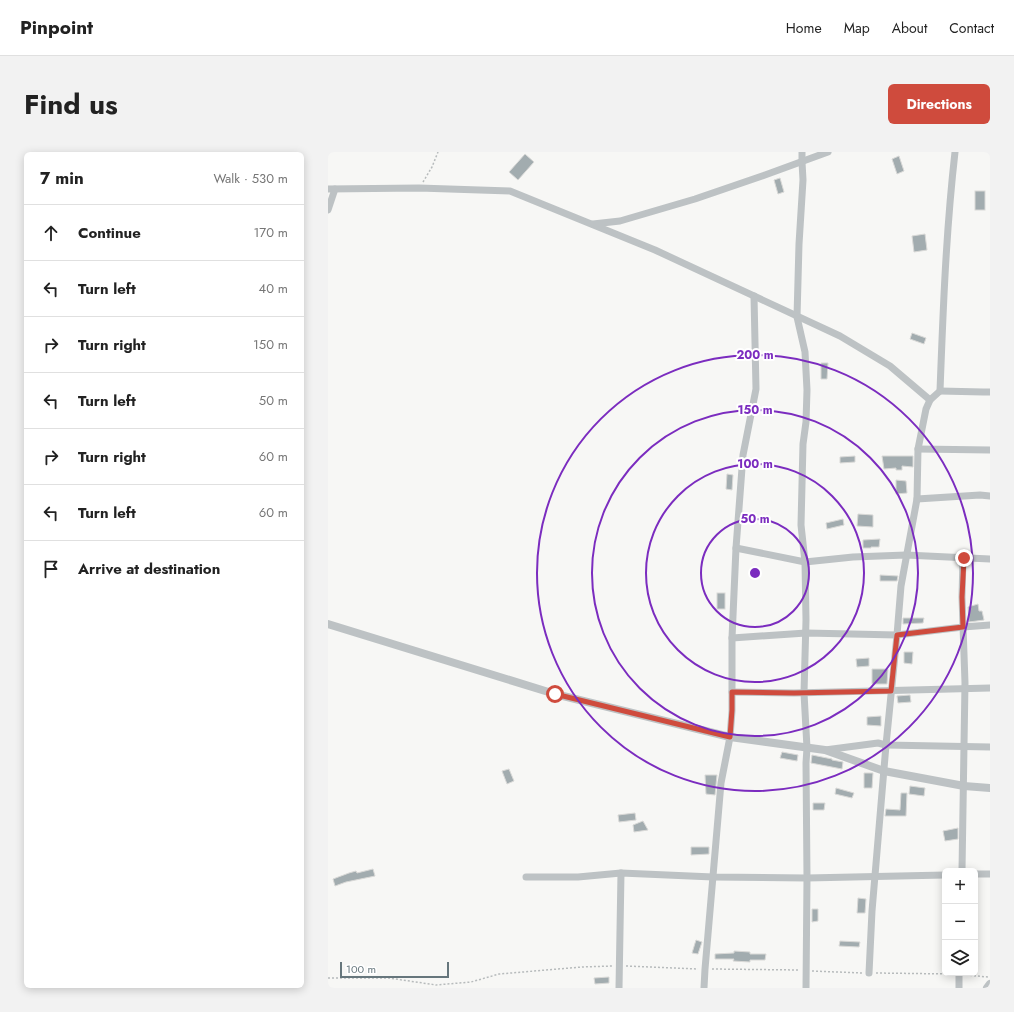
<!DOCTYPE html>
<meta charset="utf-8">
<style>
:root{--surface:#fff;--page:#f2f2f2;--text:#222;--muted:#767676;--line:#e0e0e0;--accent:#cf4b3d}
body{margin:0;font-family:Jost,sans-serif;background:var(--page);color:var(--text)}
.controls{position:absolute;right:12px;bottom:12px;display:grid;overflow:hidden;border-radius:6px;box-shadow:0 2px 10px #0003}
.controls button{width:36px;height:36px;display:grid;place-items:center;padding:0;border:0;border-bottom:1px solid var(--line);background:var(--surface);color:var(--text);font:20px sans-serif}
.scale{position:absolute;left:12px;bottom:10px;width:109px;box-sizing:border-box;padding-left:4px;border:2px solid #66767c;border-top:0;font-size:11px;line-height:14px;white-space:nowrap;color:#66767c;-webkit-text-stroke:3px #fff;paint-order:stroke}
.stop{position:absolute;width:12px;height:12px;margin:-9px;border:3px solid #cf4b3d;border-radius:50%;background:#fff}
.stop.end{background:#cf4b3d;border-color:#fff;box-shadow:0 1px 4px #0008}
.list{margin:0;padding:0;list-style:none}
h2{display:flex;justify-content:space-between;align-items:center;height:52px;margin:0;padding:0 16px;font-size:17px}
h2 small{font-size:13px;font-weight:400;color:var(--muted)}
.list li{display:grid;grid-template-columns:26px 1fr auto;gap:12px;align-items:center;box-sizing:border-box;height:56px;padding:0 16px;border-top:1px solid var(--line)}
.list b{display:block;font-size:15px;white-space:nowrap}
.list em{font-size:13px;font-style:normal;color:var(--muted)}
.icon{flex:none;width:22px;height:22px;fill:none;stroke:currentColor;stroke-width:2;stroke-linecap:round;stroke-linejoin:round}
.map{position:relative;flex:none;width:662px;height:836px;overflow:hidden;border-radius:6px}
header{display:flex;align-items:center;gap:24px;box-sizing:border-box;height:56px;padding:0 20px;background:var(--surface);border-bottom:1px solid var(--line)}
header strong{font-size:19px}
nav{display:flex;gap:22px;margin-inline-start:auto;font-size:14px}
.intro{display:flex;align-items:center;justify-content:space-between;box-sizing:border-box;height:96px;padding:0 24px}
h1{margin:0;font-size:28px}
.button{padding:10px 18px;border-radius:6px;background:var(--accent);color:#fff;font-size:14px;font-weight:700}
main{display:flex;gap:24px;padding:0 24px}
aside{flex:1;background:var(--surface);border-radius:6px;box-shadow:0 2px 10px #0003}
.map>svg:first-child{display:block}
.building{fill:#a2acaf;stroke:#d9d9d7}
.lines{fill:none;stroke-linecap:round;stroke-linejoin:round}
.path{stroke:#b7bbbc;stroke-width:1.5;stroke-dasharray:2 2;stroke-linecap:butt}
.minor{stroke:#bdc2c4;stroke-width:7}
.tertiary{stroke:#bdc2c4;stroke-width:8}
.route{stroke:#cf4b3d;stroke-width:5}
.ring{fill:none;stroke:#7b2cbf;stroke-width:2}
.centre{fill:#7b2cbf;stroke:#fff;stroke-width:2}
.ring-label{font-size:12px;text-anchor:middle;font-weight:bold;fill:#7b2cbf;stroke:#fff;stroke-width:4;stroke-linejoin:round;paint-order:stroke}
</style>
<header>
<strong>Pinpoint</strong>
<nav><a>Home</a><a>Map</a><a>About</a><a>Contact</a></nav>
</header>
<div class="intro"><h1>Find us</h1><a class="button">Directions</a></div>
<main>
<aside>
<h2>7 min<small>Walk · 530 m</small></h2>
<ul class="list">
<li><svg class="icon" aria-label="ahead" viewBox="0 0 24 24"><path d="M12 20V5M6 11l6-6 6 6"/></svg><div><b>Continue</b></div><em>170 m</em></li>
<li><svg class="icon" aria-label="left" viewBox="0 0 24 24"><path d="M17 20v-9H6M10 6l-5 5 5 5"/></svg><div><b>Turn left</b></div><em>40 m</em></li>
<li><svg class="icon" aria-label="right" viewBox="0 0 24 24"><path d="M7 20v-9h11M14 6l5 5-5 5"/></svg><div><b>Turn right</b></div><em>150 m</em></li>
<li><svg class="icon" aria-label="left" viewBox="0 0 24 24"><path d="M17 20v-9H6M10 6l-5 5 5 5"/></svg><div><b>Turn left</b></div><em>50 m</em></li>
<li><svg class="icon" aria-label="right" viewBox="0 0 24 24"><path d="M7 20v-9h11M14 6l5 5-5 5"/></svg><div><b>Turn right</b></div><em>60 m</em></li>
<li><svg class="icon" aria-label="left" viewBox="0 0 24 24"><path d="M17 20v-9H6M10 6l-5 5 5 5"/></svg><div><b>Turn left</b></div><em>60 m</em></li>
<li><svg class="icon" aria-label="arrive" viewBox="0 0 24 24"><path d="M6 21V4h12l-3 4 3 4H6"/></svg><div><b>Arrive at destination</b></div></li>
</ul>
</aside>
<div class="map">
<svg width="662" height="836" viewBox="0 0 662 836">
<rect width="100%" height="100%" fill="#f7f7f5"/>
<g class="building">
<polygon points="197,2 206,10 190,28 181,20"/>
<polygon points="571,4 576,19 569,22 564,7"/>
<polygon points="452,26 456,40 450,42 446,28"/>
<rect x="647" y="39" width="10" height="19"/>
<polygon points="597,82 599,98 586,100 584,84"/>
<polygon points="584,181 598,186 596,192 582,187"/>
<polygon points="493,211 500,211 499,227 493,227"/>
<polygon points="527,304 527,310 512,311 512,305"/>
<polygon points="554,304 585,304 585,315 574,314 574,318 568,318 568,316 556,317"/>
<polygon points="399,322 405,323 404,338 398,337"/>
<polygon points="568,328 578,329 579,341 568,342"/>
<polygon points="530,362 545,363 545,375 529,374"/>
<polygon points="515,367 516,373 499,377 498,371"/>
<polygon points="552,387 551,395 543,395 543,396 535,396 535,388"/>
<polygon points="552,423 570,424 569,429 552,429"/>
<rect x="389" y="441" width="8" height="16"/>
<polygon points="650,452 651,459 654,459 656,468 641,470 640,455"/>
<polygon points="575,466 596,466 595,471 575,472"/>
<polygon points="576,500 585,500 584,512 576,511"/>
<polygon points="541,506 541,514 529,515 528,507"/>
<polygon points="544,517 560,517 559,532 544,532"/>
<polygon points="582,543 583,550 570,551 569,544"/>
<polygon points="553,564 553,574 539,573 539,565"/>
<polygon points="454,600 470,603 469,609 452,606"/>
<polygon points="484,603 504,607 504,608 515,610 514,617 483,611"/>
<polygon points="181,617 186,629 179,632 174,619"/>
<polygon points="536,621 545,621 544,636 536,636"/>
<polygon points="377,623 389,623 387,643 378,642"/>
<polygon points="582,634 597,636 596,644 581,642"/>
<polygon points="508,636 526,641 524,646 507,642"/>
<polygon points="573,641 579,641 578,664 557,664 558,657 572,658"/>
<polygon points="485,651 497,651 496,658 485,658"/>
<polygon points="307,661 308,668 291,670 290,663"/>
<polygon points="315,669 320,678 306,680 305,673"/>
<polygon points="630,676 630,687 617,689 615,679"/>
<polygon points="363,695 381,695 381,702 363,703"/>
<polygon points="45,717 47,724 18,730 7,734 5,727 21,721 28,719 29,721"/>
<polygon points="530,746 538,747 537,761 529,761"/>
<polygon points="484,757 490,757 490,769 484,770"/>
<polygon points="368,788 374,790 370,802 364,801"/>
<polygon points="512,789 532,790 531,795 511,794"/>
<polygon points="406,799 422,800 422,802 438,802 437,808 422,808 422,810 405,809 406,807 387,807 387,802 406,801"/>
<polygon points="281,825 281,831 267,832 266,826"/>
</g>
<g class="lines">
<g class="path">
<polyline points="95,30 104,15 110,0"/>
<polyline points="298,814 370,817"/>
<polyline points="384,817 472,818"/>
<polyline points="484,819 534,821"/>
<polyline points="548,821 624,822"/>
<polyline points="638,823 660,825"/>
<polyline points="0,826 61,826 108,833 143,830 171,822 254,815 284,814"/>
</g>
<g class="minor">
<polyline points="474,0 474,10 475,28 471,92 469,165 477,200 479,238 478,270 475,292 473,373 477,410 478,468 476,541 479,596 478,611 479,726 478,836"/>
<polyline points="0,37 91,36 182,39 327,98 512,184 562,214 602,248"/>
<polyline points="0,58 7,37"/>
<polyline points="265,72 292,69 367,47 437,23 500,0"/>
<polyline points="612,239 655,240 662,240"/>
<polyline points="590,297 662,298"/>
<polyline points="589,347 652,343 662,344"/>
<polyline points="408,396 477,410 525,405 578,403 662,407"/>
<polyline points="404,486 478,481 569,483 635,475 662,473"/>
<polyline points="404,540 466,541 662,536"/>
<polyline points="497,598 550,591 558,593 662,595"/>
<polyline points="634,719 637,531 634,445 635,406"/>
<polyline points="647,722 662,722"/>
<polyline points="198,725 250,725 293,721 385,725 479,726 617,723"/>
<path d="M 541,821 L 544,759 L 558,593 L 569,483 L 573,434 L 589,347 L 590,297 L 598,257 L 602,248 L 612,239 C 615,159 618,79 627,0"/>
<polyline points="291,836 293,721"/>
<polyline points="376,836 377,817 393,631 402,585 404,559 404,486 408,396 415,303 428,237 426,144"/>
<polyline points="631,836 631,821"/>
</g>
<g class="tertiary">
<polyline points="0,472 227,542 402,585 497,598 556,619 636,634 662,636"/>
<polyline points="659,836 662,832"/>
</g>
</g>
<g class="lines">
<polyline class="route" points="227,542 402,585 404,558 404,540 466,541 563,539 569,483 635,475 634,445 636,406"/>
</g>
<g class="ring">
<circle cx="427" cy="421" r="54"/>
<circle cx="427" cy="421" r="109"/>
<circle cx="427" cy="421" r="163"/>
<circle cx="427" cy="421" r="218"/>
</g>
<circle cx="427" cy="421" r="6" class="centre"/>
<g class="ring-label">
<text x="427" y="207">200 m</text>
<text x="427" y="262">150 m</text>
<text x="427" y="316">100 m</text>
<text x="427" y="371">50 m</text>
</g>
</svg>
<div class="controls">
<button>+</button>
<button>−</button>
<button><svg class="icon" aria-label="layers" viewBox="0 0 24 24"><path d="M12 4l9 5-9 5-9-5zM3 14l9 5 9-5"/></svg></button>
</div>
<div class="scale">100 m</div>
<div class="stop" style="left:227px;top:542px"></div>
<div class="stop end" style="left:636px;top:406px"></div>
</div>
</main>
